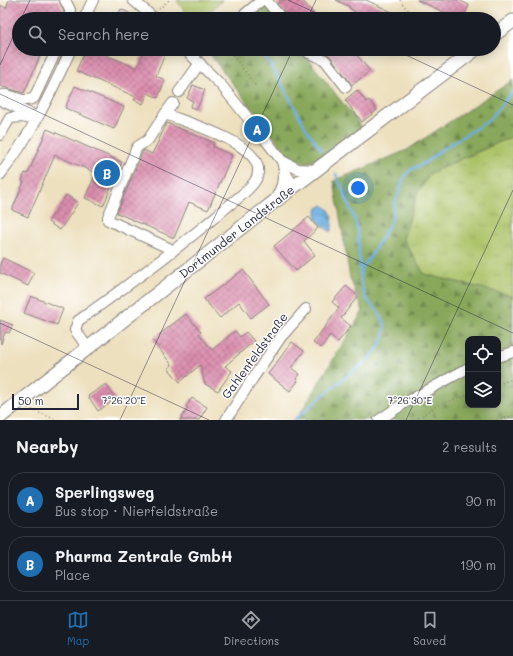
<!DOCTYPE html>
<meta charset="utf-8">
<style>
:root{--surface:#171b24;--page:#20242c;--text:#f1f3f6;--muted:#9ea1a6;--line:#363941;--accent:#1f6fb2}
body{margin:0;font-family:Mali,sans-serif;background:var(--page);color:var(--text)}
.controls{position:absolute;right:12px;bottom:12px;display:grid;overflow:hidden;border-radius:8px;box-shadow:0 2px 10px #0003}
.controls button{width:36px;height:36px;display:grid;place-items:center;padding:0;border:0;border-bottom:1px solid var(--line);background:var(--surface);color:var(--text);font:20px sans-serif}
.scale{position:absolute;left:12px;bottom:10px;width:67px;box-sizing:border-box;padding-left:4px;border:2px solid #22223b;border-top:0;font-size:11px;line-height:14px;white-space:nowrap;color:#22223b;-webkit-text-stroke:3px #fff;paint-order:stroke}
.you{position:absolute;left:358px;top:188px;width:14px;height:14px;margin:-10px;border:3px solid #fff;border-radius:50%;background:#1a73e8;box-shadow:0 0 0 6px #1a73e833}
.badge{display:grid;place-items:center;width:26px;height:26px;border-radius:50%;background:var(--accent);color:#fff;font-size:13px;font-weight:700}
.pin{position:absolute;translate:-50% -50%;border:2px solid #fff;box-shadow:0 1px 4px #0006}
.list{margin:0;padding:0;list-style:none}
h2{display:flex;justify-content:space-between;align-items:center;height:52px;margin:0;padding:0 16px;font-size:17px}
h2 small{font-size:13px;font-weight:400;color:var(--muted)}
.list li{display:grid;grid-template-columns:26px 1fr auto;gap:12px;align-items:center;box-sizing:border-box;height:56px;margin:0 8px 8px;padding:0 8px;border:1px solid var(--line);border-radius:16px}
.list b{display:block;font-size:15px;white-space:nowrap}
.list p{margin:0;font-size:13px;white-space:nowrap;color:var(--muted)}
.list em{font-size:13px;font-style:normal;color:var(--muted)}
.icon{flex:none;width:22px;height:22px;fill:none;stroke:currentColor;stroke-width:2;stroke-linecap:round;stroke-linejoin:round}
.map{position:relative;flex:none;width:513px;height:420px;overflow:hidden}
.search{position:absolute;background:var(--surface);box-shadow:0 2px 10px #0003;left:12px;right:12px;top:12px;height:44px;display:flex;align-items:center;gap:10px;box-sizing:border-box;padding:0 14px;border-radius:22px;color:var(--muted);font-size:15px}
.sheet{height:180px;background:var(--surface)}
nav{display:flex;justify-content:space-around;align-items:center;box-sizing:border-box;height:56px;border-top:1px solid var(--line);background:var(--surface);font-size:11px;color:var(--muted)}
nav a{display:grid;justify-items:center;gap:2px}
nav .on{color:var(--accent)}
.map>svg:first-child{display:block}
.grass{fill:url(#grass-tufts);stroke:#677251}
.forest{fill:url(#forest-firs);stroke:#56654c;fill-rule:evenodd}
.park{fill:#acc267;stroke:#677251}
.water{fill:url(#water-waves);stroke:#47688e}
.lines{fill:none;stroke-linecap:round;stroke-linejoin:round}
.stream{stroke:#6cafe1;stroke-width:2.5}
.building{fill:url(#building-cross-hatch)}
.minor-casing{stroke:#88817c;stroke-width:12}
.major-casing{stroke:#88817c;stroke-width:15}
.path{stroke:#88817c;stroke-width:1.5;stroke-dasharray:1 3;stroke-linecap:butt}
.minor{stroke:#fff;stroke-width:10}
.major{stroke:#fff;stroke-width:13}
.ticks{fill:none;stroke:#22223b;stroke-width:1;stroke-opacity:0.45}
.labels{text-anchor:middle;stroke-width:3;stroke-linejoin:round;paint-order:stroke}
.street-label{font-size:12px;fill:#22223b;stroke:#fff}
.ticks-label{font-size:10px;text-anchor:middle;fill:#22223b;stroke:#fff;stroke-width:3;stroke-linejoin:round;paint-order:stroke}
</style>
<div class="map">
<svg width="513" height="420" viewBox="0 0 513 420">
<defs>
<pattern id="grass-tufts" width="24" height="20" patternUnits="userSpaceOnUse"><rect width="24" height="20" fill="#acc267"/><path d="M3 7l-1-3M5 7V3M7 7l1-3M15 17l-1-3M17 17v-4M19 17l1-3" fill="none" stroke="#94a65a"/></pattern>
<pattern id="forest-firs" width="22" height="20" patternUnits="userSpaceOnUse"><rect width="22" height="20" fill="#89a85c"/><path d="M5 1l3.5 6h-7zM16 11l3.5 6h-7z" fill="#70884d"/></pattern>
<pattern id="water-waves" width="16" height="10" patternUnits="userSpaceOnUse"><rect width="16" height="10" fill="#6cafe1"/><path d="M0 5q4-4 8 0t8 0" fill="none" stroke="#588eb8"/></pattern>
<pattern id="building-cross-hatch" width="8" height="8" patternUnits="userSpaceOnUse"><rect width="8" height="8" fill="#dc8eae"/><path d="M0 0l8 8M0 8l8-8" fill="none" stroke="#b2748f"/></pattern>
</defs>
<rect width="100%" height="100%" fill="#fff"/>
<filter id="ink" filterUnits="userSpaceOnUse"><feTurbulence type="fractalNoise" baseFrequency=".025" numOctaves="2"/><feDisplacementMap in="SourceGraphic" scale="8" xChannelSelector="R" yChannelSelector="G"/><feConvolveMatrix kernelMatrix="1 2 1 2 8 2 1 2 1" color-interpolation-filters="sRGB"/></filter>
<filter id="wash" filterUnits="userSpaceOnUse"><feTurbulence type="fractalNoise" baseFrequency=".012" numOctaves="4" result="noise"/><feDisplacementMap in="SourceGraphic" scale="16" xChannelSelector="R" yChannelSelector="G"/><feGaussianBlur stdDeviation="0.9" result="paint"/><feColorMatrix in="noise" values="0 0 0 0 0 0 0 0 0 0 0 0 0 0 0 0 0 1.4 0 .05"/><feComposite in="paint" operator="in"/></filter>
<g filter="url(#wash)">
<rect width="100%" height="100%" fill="#ede0be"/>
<polygon class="grass" points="513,136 513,296 424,274 403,239 417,194 430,173"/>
<g class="forest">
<polygon points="266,6 276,19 247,19 260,9"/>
<polygon points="210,49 300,49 362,127 319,160 303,163 287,154 212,57 209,50"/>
<path d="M 513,80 L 513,136 L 430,173 L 417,194 L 403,239 L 424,274 L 513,296 L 513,420 L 296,420 L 363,311 L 350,278 L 334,181 L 407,150 ZM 468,339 L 498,339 L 498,405 L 468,405 Z"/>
</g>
<polygon class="park" points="178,0 223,0 200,19 191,19 177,1"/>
<path class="water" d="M 323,205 C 333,210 334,222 331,231 L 329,231 L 317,220 L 316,214 L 318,208 Z"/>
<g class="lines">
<g class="stream">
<polyline points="260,49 278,77 308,132 321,149"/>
<polyline points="361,270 371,256 392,220 394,205 404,178 410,170 425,163 441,150 488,121 513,91"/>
<polyline points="294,420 339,382 368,360 379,347 384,336 385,323 379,313 365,297 361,284 358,234 355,220 336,174"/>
</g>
</g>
<g id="blocks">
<g class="building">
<polygon points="9,0 59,0 64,12 64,19 19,19 19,49 43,49 24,93 0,86 0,5 6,8"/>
<polygon points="282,0 302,0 318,19 288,19 287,15 277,4"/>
<polygon points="336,0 366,0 407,19 363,19 364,17 349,8 350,7"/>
<polygon points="417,0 459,0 469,5 463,19 459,19"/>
<polygon points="121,9 131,14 129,19 116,19"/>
<polygon points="86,49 102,49 101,53 137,68 145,49 155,49 165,54 156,76 165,80 158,98 148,93 143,104 134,100 136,97 76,71"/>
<polygon points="321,49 352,49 370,71 352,85 330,56"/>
<polygon points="193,85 205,90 197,109 190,107 193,101 187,98"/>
<polygon points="75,86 124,107 114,129 65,108"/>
<polygon points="357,90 366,102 369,100 377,110 362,122 345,100"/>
<polygon points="167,123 214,143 213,147 232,155 208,210 189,202 174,238 117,213 143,151 144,150 152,154"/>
<polygon points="47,129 122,162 103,206 85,198 96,173 55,155 28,217 12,210 24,182 22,181 25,173 28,174"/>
<polygon points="66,195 78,203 60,230 48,222"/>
<polygon points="309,217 318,228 304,241 315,255 296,271 274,246"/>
<polygon points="3,258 34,273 28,286 0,273 0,264"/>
<polygon points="243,270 269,304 251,318 239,302 220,318 204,299"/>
<polygon points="346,286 358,296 341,318 351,326 338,342 330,335 321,348 313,343 339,308 332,302"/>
<polygon points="31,296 63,309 57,325 24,313"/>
<polygon points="186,314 201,332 199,334 212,350 235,331 240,337 246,332 254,341 225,366 232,371 218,391 205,384 200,365 180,382 168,368 172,365 152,340"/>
<polygon points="0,320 13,325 9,333 5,332 1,344"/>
<polygon points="292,342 304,351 291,368 300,374 296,379 298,381 290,391 268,374"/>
<polygon points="106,384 116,399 98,411 88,396"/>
<polygon points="192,398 207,407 199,420 180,420 188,408 186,407"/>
</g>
</g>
</g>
<g filter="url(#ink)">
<use href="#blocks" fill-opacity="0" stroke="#88817c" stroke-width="1"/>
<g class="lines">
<g class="minor-casing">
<g id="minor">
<polyline points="65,0 70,10 70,19"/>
<polyline points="133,0 155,19"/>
<polyline points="266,0 282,19"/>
<polyline points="84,19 93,0"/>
<polyline points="239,19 262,0"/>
<polyline points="185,49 221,85 257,129 282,161 284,170 294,187"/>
<polyline points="306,49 309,53 325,60 346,87"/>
<polyline points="193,56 201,49"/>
<polyline points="179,92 200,63"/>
<path d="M 0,95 C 13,92 19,105 34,98 L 57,49"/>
<polyline points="0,100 33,115"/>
<polyline points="165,114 173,103"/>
<polyline points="0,135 10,118 22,117 36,120"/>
<polyline points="282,161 298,169 317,170"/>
<path d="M 0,175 C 30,137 51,93 71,49"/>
<polyline points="275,201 282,185 284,170"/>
<path d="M 88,348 L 75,330 L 78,321 C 127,286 175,251 221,212 C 231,203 248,192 255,181 C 258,176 259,170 257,164 C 248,140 188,123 165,114 L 148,140 L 137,147 L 108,217 L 108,220 L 173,250"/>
<polyline points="498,357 513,352"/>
<polyline points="226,420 253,378 281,337 306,309"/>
<polyline points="379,420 403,404 468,368"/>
</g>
</g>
<g class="major-casing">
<g id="major">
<polyline points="494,35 513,21"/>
<polyline points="0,417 275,201 476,49"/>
</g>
</g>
<g class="path">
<path d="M 400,0 C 407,11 411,13 423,19"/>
<polyline points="159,9 169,0"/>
<polyline points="228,49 255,85"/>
<polyline points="498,384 513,379"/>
<polyline points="28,408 57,420"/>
<polyline points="415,420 438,405 468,395"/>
<polyline points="497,420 513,416"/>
</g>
<use href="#minor" class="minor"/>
<use href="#major" class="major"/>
</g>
</g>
<path class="ticks" d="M 288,0 L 329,19M 21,19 L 30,0M 307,19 L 316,0M 393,49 L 513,105M 0,65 L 19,24M 0,94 L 513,333M 0,323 L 209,420M 120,420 L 293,49M 406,420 L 513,190"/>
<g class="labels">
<g class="street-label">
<text transform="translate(237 232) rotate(-38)" y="4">Dortmunder Landstraße</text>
<text transform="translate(255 356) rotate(-54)" y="4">Gahlenfeldstraße</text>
</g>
</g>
<g class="ticks-label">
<text x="124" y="404">7°26'20"E</text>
<text x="410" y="404">7°26'30"E</text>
</g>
</svg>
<div class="controls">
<button><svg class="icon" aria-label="locate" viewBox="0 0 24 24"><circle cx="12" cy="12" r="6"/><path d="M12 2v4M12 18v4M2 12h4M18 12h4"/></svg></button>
<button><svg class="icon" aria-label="layers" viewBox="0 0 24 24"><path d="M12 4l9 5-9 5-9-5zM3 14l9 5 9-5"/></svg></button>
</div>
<div class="scale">50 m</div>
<div class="you"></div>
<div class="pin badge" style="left:257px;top:129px">A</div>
<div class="pin badge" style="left:107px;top:173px">B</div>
<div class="search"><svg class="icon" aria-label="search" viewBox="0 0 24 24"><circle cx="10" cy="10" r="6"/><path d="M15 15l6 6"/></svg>Search here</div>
</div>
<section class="sheet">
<h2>Nearby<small>2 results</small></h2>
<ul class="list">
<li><span class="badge">A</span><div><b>Sperlingsweg</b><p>Bus stop · Nierfeldstraße</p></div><em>90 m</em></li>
<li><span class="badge">B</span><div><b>Pharma Zentrale GmbH</b><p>Place</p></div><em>190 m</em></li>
</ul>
</section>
<nav>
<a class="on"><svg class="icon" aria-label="map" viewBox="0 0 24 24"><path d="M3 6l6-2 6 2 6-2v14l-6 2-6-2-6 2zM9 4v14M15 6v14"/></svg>Map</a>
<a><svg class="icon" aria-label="directions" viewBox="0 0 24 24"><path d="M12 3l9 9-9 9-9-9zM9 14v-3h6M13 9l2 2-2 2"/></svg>Directions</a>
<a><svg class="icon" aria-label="saved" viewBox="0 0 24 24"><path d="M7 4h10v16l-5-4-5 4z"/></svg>Saved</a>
</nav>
